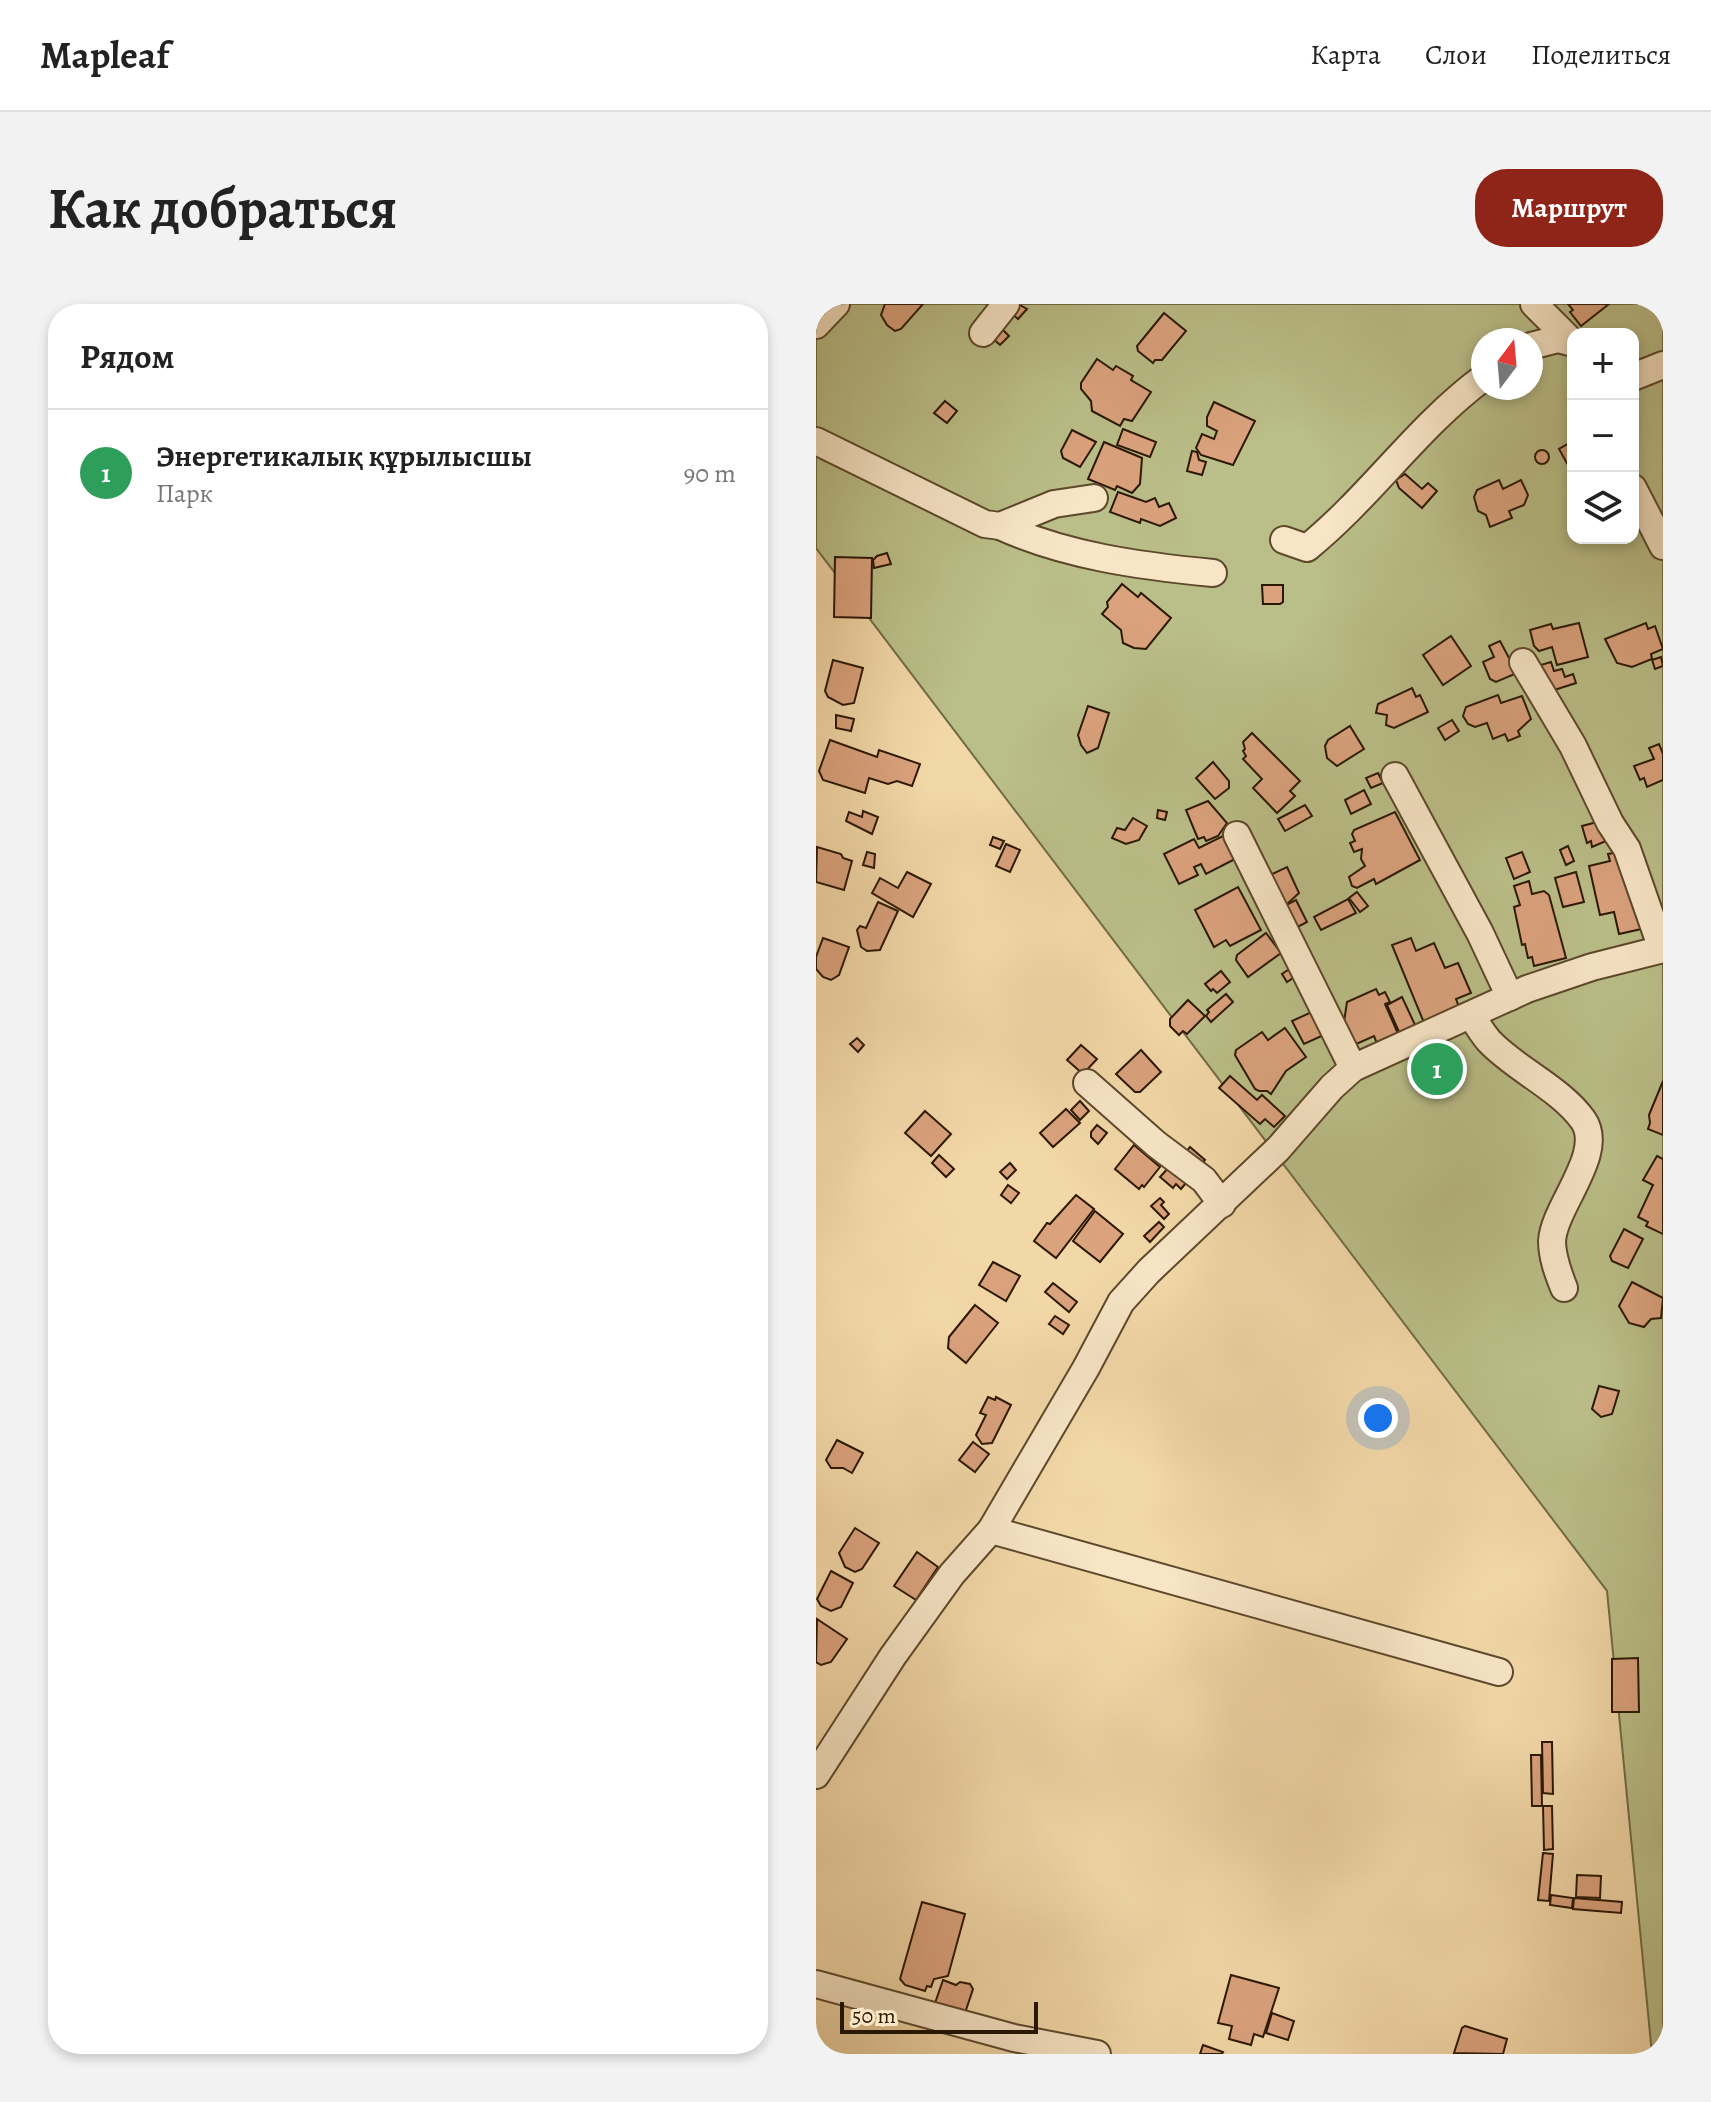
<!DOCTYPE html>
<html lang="ru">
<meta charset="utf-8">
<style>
:root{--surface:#fff;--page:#f2f2f2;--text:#222;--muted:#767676;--line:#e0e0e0;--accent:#8f2418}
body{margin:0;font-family:Alegreya,serif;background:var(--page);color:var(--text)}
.controls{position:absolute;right:24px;top:24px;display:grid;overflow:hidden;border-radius:16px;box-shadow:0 4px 12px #0003}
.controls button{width:72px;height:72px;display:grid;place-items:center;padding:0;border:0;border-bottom:2px solid var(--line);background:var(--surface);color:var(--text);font:40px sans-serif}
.compass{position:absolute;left:655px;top:24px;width:72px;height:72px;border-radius:50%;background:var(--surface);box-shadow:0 4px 12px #0003;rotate:16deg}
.scale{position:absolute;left:24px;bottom:20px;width:198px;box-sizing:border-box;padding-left:8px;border:4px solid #2b1802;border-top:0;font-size:22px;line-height:28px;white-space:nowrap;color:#2b1802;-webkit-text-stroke:6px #f7e5c6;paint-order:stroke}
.you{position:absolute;left:562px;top:1114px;width:28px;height:28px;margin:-20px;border:6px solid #fff;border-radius:50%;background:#1a73e8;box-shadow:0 0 0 12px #1a73e833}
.badge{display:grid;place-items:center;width:52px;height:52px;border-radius:50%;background:var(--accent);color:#fff;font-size:26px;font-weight:700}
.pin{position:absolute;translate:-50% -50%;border:4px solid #fff;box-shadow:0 2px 8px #0006}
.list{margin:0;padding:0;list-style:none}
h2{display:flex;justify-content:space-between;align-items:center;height:104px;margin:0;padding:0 32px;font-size:34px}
h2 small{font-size:26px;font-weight:400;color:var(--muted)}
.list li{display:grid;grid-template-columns:52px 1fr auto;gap:24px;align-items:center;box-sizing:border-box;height:128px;padding:0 32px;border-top:2px solid var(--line)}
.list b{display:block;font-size:30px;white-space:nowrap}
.list p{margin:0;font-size:26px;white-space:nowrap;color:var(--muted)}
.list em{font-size:26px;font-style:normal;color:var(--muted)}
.icon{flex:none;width:44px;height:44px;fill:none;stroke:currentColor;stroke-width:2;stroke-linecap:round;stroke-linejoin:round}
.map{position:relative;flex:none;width:847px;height:1750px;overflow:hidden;border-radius:32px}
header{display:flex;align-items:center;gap:48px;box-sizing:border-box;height:112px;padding:0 40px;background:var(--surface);border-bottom:2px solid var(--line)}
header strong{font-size:38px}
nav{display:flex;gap:44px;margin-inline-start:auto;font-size:28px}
.intro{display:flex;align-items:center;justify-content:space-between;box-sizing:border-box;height:192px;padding:0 48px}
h1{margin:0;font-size:56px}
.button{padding:20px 36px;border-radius:32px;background:var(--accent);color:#fff;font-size:28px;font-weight:700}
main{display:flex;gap:48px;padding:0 48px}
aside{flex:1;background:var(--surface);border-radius:32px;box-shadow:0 4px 12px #0003}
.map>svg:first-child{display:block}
.green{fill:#babe88;stroke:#726b45;stroke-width:2;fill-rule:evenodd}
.building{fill:#daa27d;stroke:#2b1802;stroke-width:2}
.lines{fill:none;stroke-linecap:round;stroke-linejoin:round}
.minor-casing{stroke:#5d482b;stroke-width:30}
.minor{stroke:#f7e5c6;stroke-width:26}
</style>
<header>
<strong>Mapleaf</strong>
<nav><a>Карта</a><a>Слои</a><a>Поделиться</a></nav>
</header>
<div class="intro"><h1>Как добраться</h1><a class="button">Маршрут</a></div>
<main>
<aside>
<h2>Рядом<small></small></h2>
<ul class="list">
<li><span class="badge" style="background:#2e9e5b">1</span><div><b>Энергетикалық құрылысшы</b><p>Парк</p></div><em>90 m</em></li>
</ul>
</aside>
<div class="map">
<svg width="847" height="1750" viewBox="0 0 847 1750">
<rect width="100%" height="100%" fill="#f2d7a7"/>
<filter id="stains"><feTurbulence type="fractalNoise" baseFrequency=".0025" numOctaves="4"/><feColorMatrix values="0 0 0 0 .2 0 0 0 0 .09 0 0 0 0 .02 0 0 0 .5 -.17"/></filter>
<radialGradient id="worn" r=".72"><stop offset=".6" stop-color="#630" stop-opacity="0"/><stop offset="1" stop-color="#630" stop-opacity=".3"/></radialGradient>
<path class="green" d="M 0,0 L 847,0 L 847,1750 L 836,1750 L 791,1287 L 0,244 ZM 757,30 L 817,30 L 817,234 L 757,234 ZM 667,36 L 715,36 L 715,84 L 667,84 Z"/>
<g class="building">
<polygon points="69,0 107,0 85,25 79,27 71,21 65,11"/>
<polygon points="202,0 211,5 202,15 194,8"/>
<polygon points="752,0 793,0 765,22 754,8 757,6"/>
<polygon points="348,9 370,27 346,56 339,56 337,59 322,47 321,42"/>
<polygon points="185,24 193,32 184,41 176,34"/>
<polygon points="281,55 297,66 300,62 317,72 315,76 335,88 316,117 308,115 304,122 276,107 275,97 265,85 265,79"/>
<polygon points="129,97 141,107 131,119 118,109"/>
<polygon points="398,98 439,117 417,161 385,151 380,144 386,130 398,135 401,127 391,122 391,113"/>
<polygon points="307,125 340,138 334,153 301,141"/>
<polygon points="256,126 280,138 264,163 247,154 245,147"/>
<polygon points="757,137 757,170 743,145"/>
<polygon points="288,138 326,154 324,180 316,189 301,182 299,186 272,175"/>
<circle cx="726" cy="153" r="7"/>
<polygon points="376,147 381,148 383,156 390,158 386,171 371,167"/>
<polygon points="589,170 606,185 612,179 621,187 606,204 583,184 580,176"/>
<polygon points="683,176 687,185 705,176 712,191 708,201 693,207 696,214 674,223 670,211 662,207 658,193 661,186"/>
<polygon points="302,188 330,198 339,194 343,203 353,199 360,214 344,222 325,215 324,219 294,208"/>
<polygon points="71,249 75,260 58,264 57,256 61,252"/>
<polygon points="19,253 56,254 55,314 18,313"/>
<polygon points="306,280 322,293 325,289 355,314 330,345 318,344 307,339 305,326 286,310 292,303 291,298"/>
<polygon points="446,281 467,281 467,298 464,300 447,300"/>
<polygon points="763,319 772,353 741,361 736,343 723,347 718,342 714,326 735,320 737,325"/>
<polygon points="830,319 832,325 839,322 847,345 835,350 836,355 816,363 801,359 789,335"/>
<polygon points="635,332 655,362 627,381 607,351"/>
<polygon points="684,337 701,369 680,378 674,375 667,358 678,353 673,342"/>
<polygon points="845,353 847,362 839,365 836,356"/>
<polygon points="17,356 47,364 38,399 27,401 12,393 9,387"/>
<polygon points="735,358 738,367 746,365 749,373 757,370 760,379 732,388 718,363"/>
<polygon points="596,384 600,393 604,391 612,408 578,424 570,421 571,411 560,409 562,400"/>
<polygon points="682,391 685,399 706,392 715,415 702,427 704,432 692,437 689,430 677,435 671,419 659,423 652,420 647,412 650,403"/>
<polygon points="272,402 293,409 282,444 271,449 265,441 262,431"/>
<polygon points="20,411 38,415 35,427 20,424"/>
<polygon points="636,416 643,427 629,436 622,424"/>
<polygon points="534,422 548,445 521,462 511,454 509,442 512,436"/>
<polygon points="436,429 484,477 474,487 479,492 461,509 437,484 446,475 427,455 430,452 427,447 429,445 427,438"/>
<polygon points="14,436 61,453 63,446 104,460 96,482 81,477 72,480 53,474 49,489 7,476 3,467"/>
<polygon points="843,440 847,450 847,476 831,483 828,474 824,476 818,462 838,455 833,444"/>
<polygon points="397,458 413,477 413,484 399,495 380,474"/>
<polygon points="562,469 567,479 555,484 550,474"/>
<polygon points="548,486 555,500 535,510 529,496"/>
<polygon points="392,497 411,519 402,532 390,537 388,533 382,535 370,506"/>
<polygon points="489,501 496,512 469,527 462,515"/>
<polygon points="342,506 351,508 349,516 341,514"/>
<polygon points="47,507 62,513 56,530 30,517 33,508 46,513"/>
<polygon points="579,508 604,556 560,580 558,575 541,584 536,582 533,573 549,562 545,555 546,545 538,548 534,539 539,537 536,530 538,526"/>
<polygon points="317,514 331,522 323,536 310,540 296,534 301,524 309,526"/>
<polygon points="785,517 790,537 776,543 775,537 771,539 766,522"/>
<polygon points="409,531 421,554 390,570 385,560 378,563 382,571 363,580 348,550 378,535 383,544"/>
<polygon points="177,533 188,537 184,545 174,541"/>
<polygon points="190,540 204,546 194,568 180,562"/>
<polygon points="752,542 758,557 750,561 744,546"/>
<polygon points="1,543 25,550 27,554 36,557 28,586 0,578"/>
<polygon points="51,548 59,550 58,564 47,561"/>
<polygon points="706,548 714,568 698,575 690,554"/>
<polygon points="802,548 830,624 803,630 798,608 784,611 773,562 794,557 792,550"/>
<polygon points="471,563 483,589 470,601 448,574"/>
<polygon points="91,568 115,580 97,613 56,589 64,574 82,584"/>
<polygon points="760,568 768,598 747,603 739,574"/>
<polygon points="713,577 716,590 728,587 733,591 750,654 718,662 716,653 712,654 709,640 706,641 698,603 704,601 698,582"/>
<polygon points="422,583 445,626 414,642 410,636 398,643 379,606"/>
<polygon points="541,588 552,602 544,608 533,594"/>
<polygon points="532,595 540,609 505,626 498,613"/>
<polygon points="480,596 491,618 474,627 462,605"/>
<polygon points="62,598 82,607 64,646 51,647 45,643 41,626 44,622 50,624"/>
<polygon points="450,629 465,649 432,673 420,656 421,651"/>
<polygon points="7,634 33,643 23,671 15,676 7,673 0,665 0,653"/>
<polygon points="595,634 600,647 618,639 629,664 642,659 655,689 640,695 646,711 611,726 576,641"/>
<polygon points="475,664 480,672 471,678 466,670"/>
<polygon points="405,667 414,678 401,689 397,685 395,687 389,680"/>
<polygon points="560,685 563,691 569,688 574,698 569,700 583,732 562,742 558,732 538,741 528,718 531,698"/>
<polygon points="410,690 417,698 395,718 390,712 393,708 391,706"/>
<polygon points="586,693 600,723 584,730 571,701"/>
<polygon points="372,696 389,712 371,730 367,727 363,731 354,722 354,715"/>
<polygon points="498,707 510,730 488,740 476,717"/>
<polygon points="469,724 490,753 470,767 455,790 451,787 443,787 439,785 419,751 420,746 446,728 452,736"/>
<polygon points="41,734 48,741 42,748 34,740"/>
<polygon points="265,741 281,755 267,770 251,756"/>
<polygon points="325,746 345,768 324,788 319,788 300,770"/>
<polygon points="414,772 441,796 446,791 469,812 458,823 449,815 444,820 403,784"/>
<polygon points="847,777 847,831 832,825 834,819 833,811"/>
<polygon points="264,797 273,807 264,816 255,806"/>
<polygon points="250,805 264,819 237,843 224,829"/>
<polygon points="109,807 135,830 115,852 89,829"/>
<polygon points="281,821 291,829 282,840 275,833 275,828"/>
<polygon points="318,841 344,863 328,883 326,881 323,885 299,865"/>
<polygon points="374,843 389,856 382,865 367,852"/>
<polygon points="123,851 138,865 130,873 116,859"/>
<polygon points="841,852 847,855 847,930 830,922 832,918 822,913 837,881 827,876"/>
<polygon points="194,859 200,866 191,875 184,868"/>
<polygon points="354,862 370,879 365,885 360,880 357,884 344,873"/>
<polygon points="192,881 203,889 195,899 185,891"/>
<polygon points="260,891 278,905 240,954 218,937 231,919 234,920"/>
<polygon points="344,894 348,898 345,901 353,910 348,915 335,902"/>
<polygon points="279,907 307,930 284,958 257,937"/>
<polygon points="343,918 348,923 334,938 328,932"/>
<polygon points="808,925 827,935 812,964 796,957 794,952"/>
<polygon points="177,958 204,972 190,997 163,981"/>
<polygon points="816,978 847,994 845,1014 835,1015 828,1023 813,1019 803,1002"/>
<polygon points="237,979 261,998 253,1008 229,988"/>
<polygon points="159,1001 182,1019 150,1059 132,1044 133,1033"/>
<polygon points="239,1012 253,1021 247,1030 233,1020"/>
<polygon points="783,1082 803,1087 796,1110 785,1113 776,1105"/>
<polygon points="172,1093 179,1096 180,1093 195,1101 176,1139 166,1140 160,1131 170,1111 164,1109"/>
<polygon points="21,1136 47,1149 36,1169 27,1164 15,1164 10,1156"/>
<polygon points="157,1138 173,1150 159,1168 143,1156"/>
<polygon points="39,1224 63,1239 46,1265 39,1268 29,1263 23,1249"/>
<polygon points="101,1248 122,1263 100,1296 78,1282"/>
<polygon points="15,1267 37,1279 25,1303 15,1307 5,1302 1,1295"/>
<polygon points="1,1315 31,1335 15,1358 5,1361 0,1358"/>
<polygon points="822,1354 823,1408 796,1408 796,1355"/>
<polygon points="726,1438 736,1438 737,1490 727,1489"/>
<polygon points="715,1451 725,1451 726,1502 716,1502"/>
<polygon points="727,1502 736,1502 737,1545 728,1546"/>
<polygon points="727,1549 737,1550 733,1597 722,1596"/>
<polygon points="761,1571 785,1572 784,1594 760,1593"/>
<polygon points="735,1591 757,1594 756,1604 734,1601"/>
<polygon points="758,1594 806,1598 805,1609 757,1605"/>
<polygon points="106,1598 149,1610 132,1672 118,1675 115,1683 111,1682 109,1687 89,1681 84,1675"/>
<polygon points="415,1671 463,1684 447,1733 438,1730 435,1741 413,1735 416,1722 402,1719"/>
<polygon points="127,1676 140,1681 144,1678 154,1680 157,1685 148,1712 118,1702"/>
<polygon points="456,1709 478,1717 472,1736 450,1729"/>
<polygon points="649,1722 691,1735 687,1750 638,1749 646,1724"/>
<polygon points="387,1741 407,1748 406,1750 384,1750"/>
</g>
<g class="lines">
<g class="minor-casing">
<g id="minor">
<polyline points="718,0 757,39"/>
<polyline points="0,21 20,0"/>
<polyline points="167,29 190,0"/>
<polyline points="715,42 742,35 757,39"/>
<polyline points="817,73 847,61"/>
<polyline points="0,137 169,220 184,222 238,200 278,194"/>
<polyline points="817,184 847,242"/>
<path d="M 184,222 C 250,252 324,262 397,269"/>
<path d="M 468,236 L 491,244 C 555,192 601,123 667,74"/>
<polyline points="707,358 757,442 794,519 811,545 846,645"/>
<polyline points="579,472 664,629 694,693"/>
<polyline points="421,531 537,764"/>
<path d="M 655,711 C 661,720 666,729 673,737 C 699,765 744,784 767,816 C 790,849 738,902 736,937 C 736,953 742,969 748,984"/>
<polyline points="271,779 340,840 388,876 406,900"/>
<polyline points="175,1226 683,1368"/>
<polyline points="0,1471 77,1352 136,1270 175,1226 270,1064 305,998 333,967 462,845 516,783 537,764 711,685 776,663 847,645"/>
<polyline points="0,1680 198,1734 281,1750"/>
</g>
</g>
<use href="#minor" class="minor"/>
</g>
<rect width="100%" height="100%" filter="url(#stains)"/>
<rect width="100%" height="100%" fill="url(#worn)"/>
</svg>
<div class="controls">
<button>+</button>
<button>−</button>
<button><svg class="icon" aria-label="layers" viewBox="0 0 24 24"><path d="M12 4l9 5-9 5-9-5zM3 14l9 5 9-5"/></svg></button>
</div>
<svg class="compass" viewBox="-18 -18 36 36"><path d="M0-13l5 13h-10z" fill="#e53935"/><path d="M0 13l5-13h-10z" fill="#767676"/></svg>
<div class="scale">50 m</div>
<div class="you"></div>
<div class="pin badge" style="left:621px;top:765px;background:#2e9e5b">1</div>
</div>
</main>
